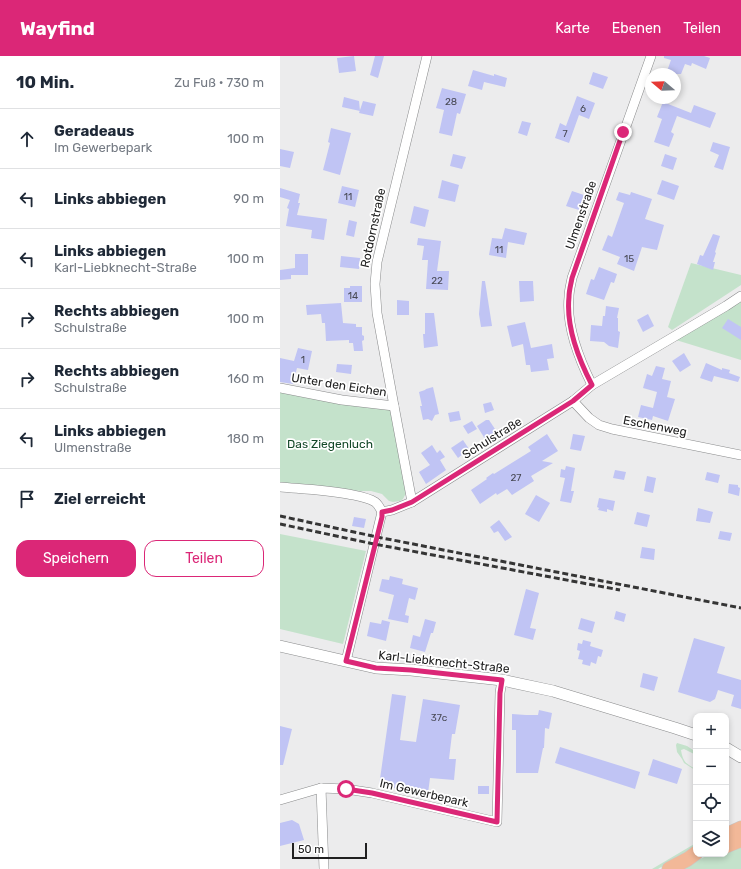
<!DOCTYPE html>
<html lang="de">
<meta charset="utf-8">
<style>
:root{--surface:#fff;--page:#f2f2f3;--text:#1f2937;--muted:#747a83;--line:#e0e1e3;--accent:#db2777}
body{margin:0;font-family:Rubik,sans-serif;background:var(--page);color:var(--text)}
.controls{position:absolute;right:12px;bottom:12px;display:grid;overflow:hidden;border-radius:8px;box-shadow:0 2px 6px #0003}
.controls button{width:36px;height:36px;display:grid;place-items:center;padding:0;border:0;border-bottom:1px solid var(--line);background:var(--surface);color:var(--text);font:20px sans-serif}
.compass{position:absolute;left:365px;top:12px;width:36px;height:36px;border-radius:50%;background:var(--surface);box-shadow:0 2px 6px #0003;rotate:289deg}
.scale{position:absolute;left:12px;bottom:10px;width:75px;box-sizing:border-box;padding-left:4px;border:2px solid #202020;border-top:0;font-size:11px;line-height:14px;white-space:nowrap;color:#202020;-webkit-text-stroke:3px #fff;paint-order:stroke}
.stop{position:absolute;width:12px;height:12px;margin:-9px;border:3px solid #db2777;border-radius:50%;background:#fff}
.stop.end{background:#db2777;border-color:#fff;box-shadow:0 1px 4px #0008}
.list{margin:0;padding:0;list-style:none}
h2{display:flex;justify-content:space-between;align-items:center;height:52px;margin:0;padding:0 16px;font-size:17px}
h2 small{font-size:13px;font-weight:400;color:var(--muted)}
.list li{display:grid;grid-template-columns:26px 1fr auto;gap:12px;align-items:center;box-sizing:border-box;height:60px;padding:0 16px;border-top:1px solid var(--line)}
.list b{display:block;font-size:15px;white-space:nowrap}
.list p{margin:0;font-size:13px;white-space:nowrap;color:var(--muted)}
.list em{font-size:13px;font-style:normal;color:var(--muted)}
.actions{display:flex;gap:8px;padding:12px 16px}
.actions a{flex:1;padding:9px 0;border:1px solid var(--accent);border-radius:12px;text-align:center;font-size:14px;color:var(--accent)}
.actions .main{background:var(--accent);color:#fff}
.icon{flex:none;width:22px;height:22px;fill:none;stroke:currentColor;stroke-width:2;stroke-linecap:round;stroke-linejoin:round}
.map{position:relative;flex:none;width:461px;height:813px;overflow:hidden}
header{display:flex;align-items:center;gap:24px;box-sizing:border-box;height:56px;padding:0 20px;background:var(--accent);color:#fff}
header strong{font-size:19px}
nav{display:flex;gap:22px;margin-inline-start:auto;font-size:14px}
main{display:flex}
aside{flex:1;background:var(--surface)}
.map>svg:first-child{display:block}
.green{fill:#c4e2cb}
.building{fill:#c0c4f4}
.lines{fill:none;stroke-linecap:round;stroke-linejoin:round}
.minor-casing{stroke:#8a8b8c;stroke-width:10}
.tertiary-casing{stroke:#8a8b8c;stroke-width:12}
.primary-casing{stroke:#c9c9c9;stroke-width:15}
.minor{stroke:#fff;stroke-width:9}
.tertiary{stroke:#fff;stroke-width:11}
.primary{stroke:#f2b898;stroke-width:14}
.rail{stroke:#353535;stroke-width:3;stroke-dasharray:6 3;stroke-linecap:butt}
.route{stroke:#db2777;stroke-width:5}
.labels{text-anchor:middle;stroke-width:3.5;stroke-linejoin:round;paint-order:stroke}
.number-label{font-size:10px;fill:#484955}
.street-label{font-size:12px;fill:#202020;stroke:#fff}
.park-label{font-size:12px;fill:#134828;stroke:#fff}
</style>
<header>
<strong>Wayfind</strong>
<nav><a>Karte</a><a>Ebenen</a><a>Teilen</a></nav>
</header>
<main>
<aside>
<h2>10 Min.<small>Zu Fuß · 730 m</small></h2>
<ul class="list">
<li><svg class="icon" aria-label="ahead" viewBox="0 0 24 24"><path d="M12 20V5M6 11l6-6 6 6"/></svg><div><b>Geradeaus</b><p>Im Gewerbepark</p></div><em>100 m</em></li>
<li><svg class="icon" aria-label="left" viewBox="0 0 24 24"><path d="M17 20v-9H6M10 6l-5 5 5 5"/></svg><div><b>Links abbiegen</b></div><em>90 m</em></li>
<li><svg class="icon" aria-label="left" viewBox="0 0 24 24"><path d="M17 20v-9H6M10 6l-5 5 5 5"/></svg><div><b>Links abbiegen</b><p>Karl-Liebknecht-Straße</p></div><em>100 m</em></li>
<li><svg class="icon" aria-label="right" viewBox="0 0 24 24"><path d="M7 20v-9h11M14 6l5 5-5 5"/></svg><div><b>Rechts abbiegen</b><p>Schulstraße</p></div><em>100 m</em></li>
<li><svg class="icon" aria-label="right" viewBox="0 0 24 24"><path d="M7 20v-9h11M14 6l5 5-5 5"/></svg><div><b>Rechts abbiegen</b><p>Schulstraße</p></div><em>160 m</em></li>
<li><svg class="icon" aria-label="left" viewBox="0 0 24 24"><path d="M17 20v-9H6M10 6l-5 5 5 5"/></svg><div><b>Links abbiegen</b><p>Ulmenstraße</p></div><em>180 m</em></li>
<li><svg class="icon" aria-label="arrive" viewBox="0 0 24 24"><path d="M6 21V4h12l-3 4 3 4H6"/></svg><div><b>Ziel erreicht</b></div></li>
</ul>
<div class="actions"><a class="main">Speichern</a><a>Teilen</a></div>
</aside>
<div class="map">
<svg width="461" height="813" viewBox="0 0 461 813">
<rect width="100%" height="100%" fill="#ececed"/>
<g class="green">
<polygon points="411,207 461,219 461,229 392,274 388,271"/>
<polygon points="461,242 461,304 396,284"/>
<polygon points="0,332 114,350 126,437 123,443 120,445 113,446 109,445 102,438 91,435 81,435 37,432 0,426"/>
<polygon points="0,478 86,495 63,588 0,573"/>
<path d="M 397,687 L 407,690 L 416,696 L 416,699 L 404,693 L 401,694 C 403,706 406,708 416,713 L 416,720 L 415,714 L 404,707 L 402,703 L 397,696 L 396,689 Z"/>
<polygon points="416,787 416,790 378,813 372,813"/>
<polygon points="461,789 461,813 401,813 422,802 432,798 446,798 446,793"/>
</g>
<g class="building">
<polygon points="74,0 76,15 59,17 57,2"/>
<polygon points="95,0 104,0 98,22 90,19"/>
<polygon points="384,0 424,0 430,2 426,13 412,7 411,10 405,8 401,18 386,18 391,4 384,2"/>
<polygon points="193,14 214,20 214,18 227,22 225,31 204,26 202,34 188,30"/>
<polygon points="313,16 328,21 323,33 309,28"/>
<polygon points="162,32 186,38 180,58 177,57 172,80 159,77 164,54 156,52"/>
<polygon points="297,40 315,47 309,63 299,59 289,87 275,82 280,67 286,70"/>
<polygon points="64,41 79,45 80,55 62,51"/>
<polygon points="83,45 96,48 93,60 79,57"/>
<polygon points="383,46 411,57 414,49 436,57 430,72 397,60 391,76 394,78 389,91 374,86 382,63 377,61"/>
<polygon points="242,65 251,67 247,80 238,77"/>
<polygon points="51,72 71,77 60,119 43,114 50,87 48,86"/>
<polygon points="433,86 450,91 443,114 434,111 439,99 430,95"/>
<polygon points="0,93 14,96 10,112 0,110"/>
<polygon points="173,98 186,101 182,113 170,110"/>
<polygon points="385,98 397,102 393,114 381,110"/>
<polygon points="162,124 179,129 175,146 158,142"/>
<polygon points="382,124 399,130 394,144 377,138"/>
<polygon points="62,130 79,134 75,151 58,147"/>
<polygon points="0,132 20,138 18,147 20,147 17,159 47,163 44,184 31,182 32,174 6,170 9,153 7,152 10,144 0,141"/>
<polygon points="292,135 304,139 299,154 286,150"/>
<polygon points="339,136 350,139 351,136 372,143 365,163 384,169 377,194 362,191 354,215 337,208 340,201 322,194 328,179 332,181 344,147 336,144"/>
<polygon points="134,150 149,154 145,171 130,167"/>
<polygon points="69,164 77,166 74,181 66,179"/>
<polygon points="225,172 247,177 244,189 228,186 226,202 209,199 212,182 222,183"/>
<polygon points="433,178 440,180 435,196 436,197 433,206 435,206 433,214 417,208 420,199 423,200"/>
<polygon points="138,182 161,185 157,215 169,215 168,234 146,233 148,204 142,204 144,190 137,189"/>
<polygon points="15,198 28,198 28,219 11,219 11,223 0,224 0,214 15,212"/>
<polygon points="61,200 80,202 79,213 60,211"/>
<polygon points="319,211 337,218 334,227 331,226 324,244 306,238 311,223 314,224"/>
<polygon points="202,225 205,225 212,270 201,271 199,258"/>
<polygon points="239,225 253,225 254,245 240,246"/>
<polygon points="70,230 82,230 82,246 64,246 64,232 70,232"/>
<polygon points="117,244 129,245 129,259 117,259"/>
<polygon points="61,247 63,267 76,268 76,271 82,271 82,279 84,280 84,284 82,285 83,295 74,295 73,287 69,287 69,284 46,285 45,267 42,267 41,258 27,259 26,249"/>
<polygon points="326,250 339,252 337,262 338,262 338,275 340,276 338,292 329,290 324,286 310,285 311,269 322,270 323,260 325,260"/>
<polygon points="145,257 154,257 158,290 144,292 143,278 145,278"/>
<polygon points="368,258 374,270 363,276 357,264"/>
<polygon points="448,263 461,271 461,284 442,272"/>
<polygon points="245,266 251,292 272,288 274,302 267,303 269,314 251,316 250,309 246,309 243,288 232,291 227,270"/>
<polygon points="18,292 32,295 28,314 17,312 13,328 0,326 0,302 14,305"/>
<polygon points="404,297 411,309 400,316 392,305"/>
<polygon points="426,307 442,314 442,312 450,314 449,317 460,321 458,326 434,320 432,326 420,322"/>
<polygon points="57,308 72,309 71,318 56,316"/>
<polygon points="376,310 385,312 382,323 391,325 387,341 395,343 388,365 373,360 372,364 358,361 361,349 373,352 377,336 363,332 367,318 372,320"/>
<polygon points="153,331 159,358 155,359 152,365 148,363 143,364 140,350 142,350 139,336 145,334 146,333"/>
<polygon points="211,346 214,354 205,357 203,348"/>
<polygon points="179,355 181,364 170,366 168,357"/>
<polygon points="206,364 209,364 217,376 205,383 197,370"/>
<polygon points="192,365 197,373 188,378 183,370"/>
<polygon points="267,378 278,395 262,405 273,407 251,420 254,425 232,439 227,433 217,439 216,437 200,448 191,434 207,423 206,422 213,417 214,418 251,395 248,391"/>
<polygon points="293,378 305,380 301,395 290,393"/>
<polygon points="183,384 189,393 178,402 171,392"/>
<polygon points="152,389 157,397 160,394 165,401 160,404 166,414 146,428 139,416 150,409 141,397"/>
<polygon points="286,410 295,412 291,435 294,435 291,447 280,445 285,422 280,421 281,413 285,414"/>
<polygon points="335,414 346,416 344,424 333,422"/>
<polygon points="427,416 440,419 438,427 425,424"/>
<polygon points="367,420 376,422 373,437 364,435"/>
<polygon points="449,428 458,429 458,431 460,432 459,440 448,437"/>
<polygon points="256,439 270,447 259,466 245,458"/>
<polygon points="319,442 335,445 333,455 327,453 327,456 318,454 319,452 317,451"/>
<polygon points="418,452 433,456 430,467 416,465"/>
<polygon points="357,456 370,459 367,471 354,468"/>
<polygon points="74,461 86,463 84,472 72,470"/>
<polygon points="219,464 232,481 225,485 218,475 214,477 210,471"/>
<polygon points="440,475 452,477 450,485 438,483"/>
<polygon points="362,491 375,493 374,504 360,502"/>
<polygon points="110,520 123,523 122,528 138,532 135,544 129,542 125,559 129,560 128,567 108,563 114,539 99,535 102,523 109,524"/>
<polygon points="246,533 259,537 250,572 256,573 253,584 234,579"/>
<polygon points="336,555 346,558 344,566 334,563"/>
<polygon points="301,562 315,566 312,577 298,573"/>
<polygon points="145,563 156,566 153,577 151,577 145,596 130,592 133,579 140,581"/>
<polygon points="102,564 110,566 106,585 87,580 90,566 101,568"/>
<polygon points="414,582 445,591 437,617 461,624 461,653 451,650 454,639 438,634 435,643 430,646 398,636"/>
<polygon points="303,584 311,586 310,590 323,594 321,601 318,600 316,608 311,606 310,610 302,608 303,604 298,603 300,595 297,594 298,587 302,588"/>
<polygon points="363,617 378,621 374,635 360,631"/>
<polygon points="112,638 126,640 120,684 136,686 143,643 180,649 175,678 172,678 169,703 176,703 174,724 150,722 148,737 99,730"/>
<polygon points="259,654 272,657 269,673 265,672 264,692 263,692 258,717 236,717 236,674 232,674 232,658 246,659 258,659"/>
<polygon points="0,670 12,673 3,709 0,709"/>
<polygon points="280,691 360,716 355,733 275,707"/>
<polygon points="373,703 402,713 397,728 368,719"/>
<rect x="198" y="730" width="11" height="8"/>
<polygon points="12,764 19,768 24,784 0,790 0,767"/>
</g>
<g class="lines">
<g class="minor-casing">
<g id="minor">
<path d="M 312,329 C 299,303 286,270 289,241 C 289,234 291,228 292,222 L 371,0"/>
<polyline points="0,332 62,344 114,350"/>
<polyline points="293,345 309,362 319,369 332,373 461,399"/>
<path d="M 0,431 C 23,433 45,434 68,438 C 77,440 87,441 95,446 C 98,448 100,452 102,456"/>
<polyline points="132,446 114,350 97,257 95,228 97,206 147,0"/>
<polyline points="102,456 112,454 132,446 293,345 312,329 446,250 461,240"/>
<polyline points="66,605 102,456"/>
<polyline points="41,732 44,813"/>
<polyline points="0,744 41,732 66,733 92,737 217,766 220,637 222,624"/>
</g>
</g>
<g class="tertiary-casing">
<g id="tertiary">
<polyline points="0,590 96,612 131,614 222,624 273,635 395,672 416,679"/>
<polyline points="446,692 461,701"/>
</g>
</g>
<g class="primary-casing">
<g id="primary">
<polyline points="446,779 461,772"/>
<polyline points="446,790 461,784"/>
<polyline points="389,813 408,803 416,797"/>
</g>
</g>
<use href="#minor" class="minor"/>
<use href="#tertiary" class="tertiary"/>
<use href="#primary" class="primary"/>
<g class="rail">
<polyline points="0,460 97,481 461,552"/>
<polyline points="0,468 94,488 340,534"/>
</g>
</g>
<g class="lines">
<path class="route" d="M 66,733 L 92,737 L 217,766 L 220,637 L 222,624 L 131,614 L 96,612 L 66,605 L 102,461 L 102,456 L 112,454 L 132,446 L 293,345 L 312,329 C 299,304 286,270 289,241 C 289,234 291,228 292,222 L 343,76"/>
</g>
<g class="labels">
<g class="number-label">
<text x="171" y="49">28</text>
<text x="303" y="56">6</text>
<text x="285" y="81">7</text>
<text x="68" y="144">11</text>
<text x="219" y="197">11</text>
<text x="349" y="206">15</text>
<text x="157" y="228">22</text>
<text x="73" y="243">14</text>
<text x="23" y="307">1</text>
<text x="236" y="425">27</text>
<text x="159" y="665">37c</text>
</g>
<g class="street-label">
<text transform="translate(301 159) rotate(-71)" y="4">Ulmenstraße</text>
<text transform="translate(93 172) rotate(-78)" y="4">Rotdornstraße</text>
<text transform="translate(59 329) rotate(9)" y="4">Unter den Eichen</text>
<text transform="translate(375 370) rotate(11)" y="4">Eschenweg</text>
<text transform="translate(212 382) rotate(-32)" y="4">Schulstraße</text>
<text transform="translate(164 606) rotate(6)" y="4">Karl-Liebknecht-Straße</text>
<text transform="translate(144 737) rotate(13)" y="4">Im Gewerbepark</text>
</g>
<g class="park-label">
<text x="50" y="392">Das Ziegenluch</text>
</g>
</g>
</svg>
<div class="controls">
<button>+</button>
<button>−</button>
<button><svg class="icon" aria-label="locate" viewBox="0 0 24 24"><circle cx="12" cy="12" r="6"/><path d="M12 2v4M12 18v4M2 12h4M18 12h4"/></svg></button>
<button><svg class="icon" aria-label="layers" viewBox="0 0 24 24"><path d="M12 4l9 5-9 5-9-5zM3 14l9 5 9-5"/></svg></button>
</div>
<svg class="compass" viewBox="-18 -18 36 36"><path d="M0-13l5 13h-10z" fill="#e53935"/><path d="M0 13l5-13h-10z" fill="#747a83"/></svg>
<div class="scale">50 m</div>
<div class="stop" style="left:66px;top:733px"></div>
<div class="stop end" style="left:343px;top:76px"></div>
</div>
</main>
